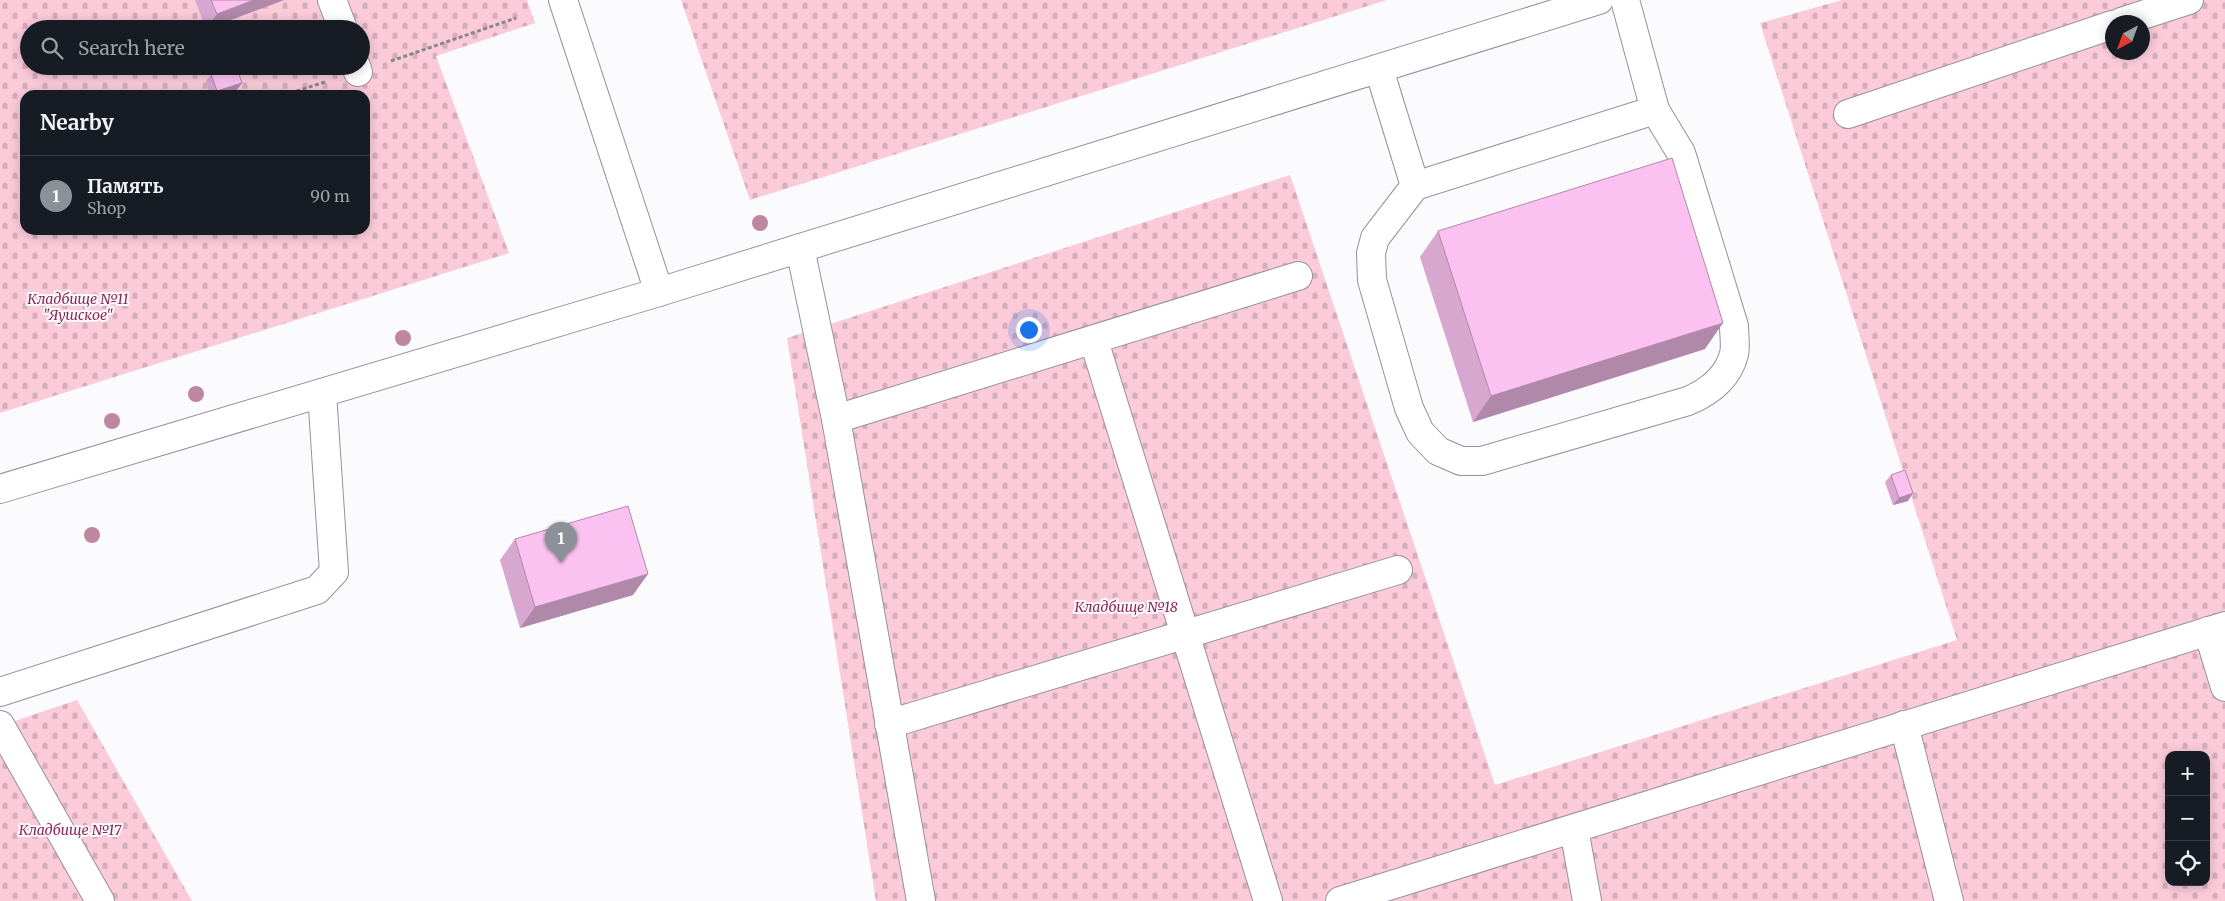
<!DOCTYPE html>
<meta charset="utf-8">
<style>
:root{--surface:#171b24;--page:#242831;--text:#f1f3f6;--muted:#9ea1a6;--line:#363941;--accent:#8c9099}
body{margin:0;font-family:Merriweather,serif;background:var(--page);color:var(--text)}
.controls{position:absolute;right:15px;bottom:15px;display:grid;overflow:hidden;border-radius:10px;box-shadow:0 2px 12px #0003}
.controls button{width:45px;height:45px;display:grid;place-items:center;padding:0;border:0;border-bottom:1px solid var(--line);background:var(--surface);color:var(--text);font:25px sans-serif}
.compass{position:absolute;left:2105px;top:15px;width:45px;height:45px;border-radius:50%;background:var(--surface);box-shadow:0 2px 12px #0003;rotate:221deg}
.you{position:absolute;left:1028px;top:329px;width:18px;height:18px;margin:-12px;border:4px solid #fff;border-radius:50%;background:#1a73e8;box-shadow:0 0 0 8px #1a73e833}
.badge{display:grid;place-items:center;width:32px;height:32px;border-radius:50%;background:var(--accent);color:#fff;font-size:16px;font-weight:700}
.pin{position:absolute;translate:-50% -41px;filter:drop-shadow(0 1px 2px #0008)}
.pin::after{content:'';position:absolute;top:26px;width:18px;height:15px;background:inherit;clip-path:polygon(0 0,100% 0,50% 100%)}
.list{margin:0;padding:0;list-style:none}
h2{display:flex;justify-content:space-between;align-items:center;height:65px;margin:0;padding:0 20px;font-size:21px}
h2 small{font-size:16px;font-weight:400;color:var(--muted)}
.list li{display:grid;grid-template-columns:32px 1fr auto;gap:15px;align-items:center;box-sizing:border-box;height:80px;padding:0 20px;border-top:1px solid var(--line)}
.list b{display:block;font-size:19px;white-space:nowrap}
.list p{margin:0;font-size:16px;white-space:nowrap;color:var(--muted)}
.list em{font-size:16px;font-style:normal;color:var(--muted)}
.icon{flex:none;width:28px;height:28px;fill:none;stroke:currentColor;stroke-width:2;stroke-linecap:round;stroke-linejoin:round}
.map{position:relative;flex:none;width:2225px;height:901px;overflow:hidden}
.search{position:absolute;background:var(--surface);box-shadow:0 2px 12px #0003;left:20px;top:20px;width:350px;height:55px;display:flex;align-items:center;gap:12px;box-sizing:border-box;padding:0 18px;border-radius:28px;color:var(--muted);font-size:19px}
.panel{position:absolute;background:var(--surface);box-shadow:0 2px 12px #0003;left:20px;top:90px;width:350px;height:145px;border-radius:15px}
.map>svg:first-child{display:block}
.cemetery{fill:url(#cemetery-stones);fill-rule:evenodd}
.lines{fill:none;stroke-linecap:round;stroke-linejoin:round}
.minor-casing{stroke:#97909f;stroke-width:30}
.path{stroke:#89878b;stroke-width:3;stroke-dasharray:4 2.5;stroke-linecap:butt}
.minor{stroke:#fff;stroke-width:28}
.tree{fill:#be86a1}
.wall{fill:#d8a7cf}
.shaded-wall{fill:#b088a9}
.building{fill:#fbc2f1;stroke:#b088a9}
.labels{text-anchor:middle;stroke-width:4;stroke-linejoin:round;paint-order:stroke}
.park-label{font-size:14px;font-style:italic;fill:#8c2855;stroke:#fbfafd}
</style>
<div class="map">
<svg width="2225" height="901" viewBox="0 0 2225 901">
<defs>
<pattern id="cemetery-stones" width="16" height="16" patternUnits="userSpaceOnUse" patternTransform="scale(1.25)"><rect width="16" height="16" fill="#fbcbda"/><path d="M2 7V4a2 2 0 0 1 4 0v3zM10 15v-3a2 2 0 0 1 4 0v3z" fill="#d6adba"/></pattern>
</defs>
<rect width="100%" height="100%" fill="#fbfafd"/>
<g class="cemetery">
<path d="M 0,0 L 527,0 L 535,23 L 436,56 L 509,253 L 0,413 ZM 29,29 L 361,29 L 361,66 L 29,66 ZM 25,95 L 365,95 L 365,230 L 25,230 Z"/>
<polygon points="681,0 1387,0 750,200"/>
<path d="M 1842,0 L 2225,0 L 2225,901 L 876,901 L 787,338 L 1290,175 L 1495,785 L 1957,640 L 1760,23 ZM 2112,22 L 2142,22 L 2142,52 L 2112,52 ZM 2169,755 L 2206,755 L 2206,882 L 2169,882 Z"/>
<polygon points="77,700 192,901 0,901 0,726"/>
</g>
<g class="lines">
<g class="minor-casing">
<g id="minor">
<polyline points="332,0 343,29"/>
<polyline points="563,0 659,292"/>
<polyline points="2121,22 2189,0"/>
<polyline points="356,66 358,72"/>
<polyline points="1379,69 1415,186 1655,110 1625,0"/>
<polyline points="1848,114 2112,25"/>
<path d="M 1415,186 L 1375,238 L 1371,253 L 1372,280 L 1409,408 L 1420,432 L 1438,451 L 1461,461 L 1482,461 L 1688,401 C 1709,392 1728,378 1734,354 C 1736,346 1734,335 1734,326 L 1681,153 L 1655,110"/>
<polyline points="800,248 836,419 921,901"/>
<polyline points="1094,341 1268,901"/>
<polyline points="836,419 1298,276"/>
<polyline points="0,489 659,292 1599,0"/>
<polyline points="2208,631 2225,687"/>
<polyline points="0,692 317,590 334,572 322,393"/>
<polyline points="889,724 1398,570"/>
<polyline points="0,725 100,901"/>
<polyline points="1904,725 1949,901"/>
<polyline points="1574,829 1587,901"/>
<polyline points="1340,901 2225,626"/>
</g>
</g>
<g class="path">
<polyline points="391,61 516,18"/>
<polyline points="284,95 325,82"/>
</g>
<use href="#minor" class="minor"/>
</g>
<g class="tree">
<circle cx="760" cy="223" r="8"/>
<circle cx="403" cy="338" r="8"/>
<circle cx="196" cy="394" r="8"/>
<circle cx="112" cy="421" r="8"/>
<circle cx="92" cy="535" r="8"/>
</g>
<g class="wall">
<polygon points="195,0 284,0 206,29"/>
<polygon points="211,74 242,83 236,91 224,95 210,95 206,81"/>
<polygon points="1438,231 1705,349 1473,422 1420,257"/>
<polygon points="1891,475 1908,501 1893,505 1885,482"/>
<polygon points="515,539 633,595 520,628 500,560"/>
</g>
<g class="shaded-wall">
<polygon points="254,0 284,0 206,29 217,14"/>
<polygon points="242,83 236,91 224,95 215,95 217,91"/>
<polygon points="1723,323 1705,349 1473,422 1491,396"/>
<polygon points="1913,493 1908,501 1893,505 1899,498"/>
<polygon points="648,574 633,595 520,628 535,607"/>
</g>
<g class="building">
<polygon points="211,0 254,0 217,14"/>
<polygon points="234,66 236,66 242,83 217,91 211,74"/>
<polygon points="1672,158 1723,323 1491,396 1438,231"/>
<polygon points="1905,470 1913,493 1899,498 1891,475"/>
<polygon points="628,506 648,574 535,607 515,539"/>
</g>
<g class="labels">
<g class="park-label">
<text x="78" y="304">Кладбище №11<tspan x="78" dy="16">"Яушское"</tspan></text>
<text x="1126" y="612">Кладбище №18</text>
<text x="70" y="835">Кладбище №17</text>
</g>
</g>
</svg>
<div class="controls">
<button>+</button>
<button>−</button>
<button><svg class="icon" aria-label="locate" viewBox="0 0 24 24"><circle cx="12" cy="12" r="6"/><path d="M12 2v4M12 18v4M2 12h4M18 12h4"/></svg></button>
</div>
<svg class="compass" viewBox="-18 -18 36 36"><path d="M0-13l5 13h-10z" fill="#e53935"/><path d="M0 13l5-13h-10z" fill="#9ea1a6"/></svg>
<div class="you"></div>
<div class="pin badge" style="left:561px;top:563px">1</div>
<div class="search"><svg class="icon" aria-label="search" viewBox="0 0 24 24"><circle cx="10" cy="10" r="6"/><path d="M15 15l6 6"/></svg>Search here</div>
<section class="panel">
<h2>Nearby<small></small></h2>
<ul class="list">
<li><span class="badge">1</span><div><b>Память</b><p>Shop</p></div><em>90 m</em></li>
</ul>
</section>
</div>
